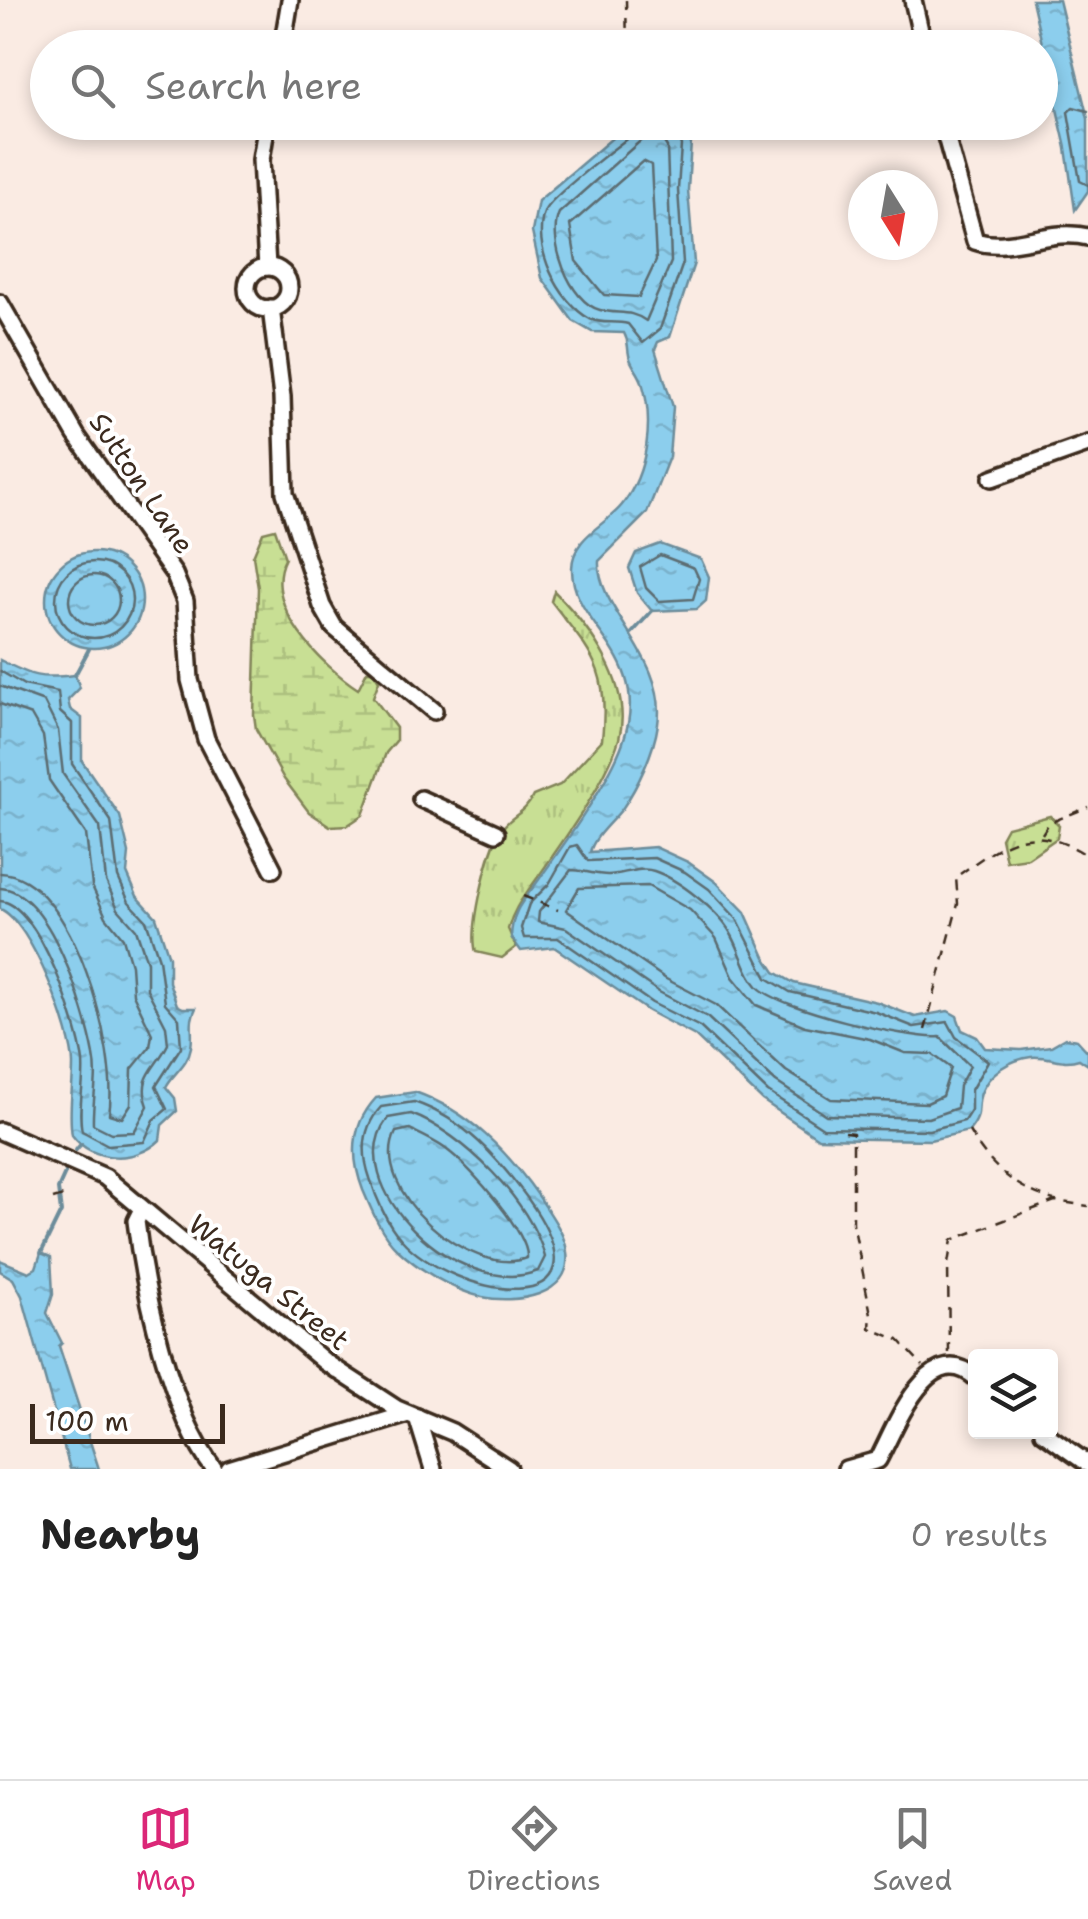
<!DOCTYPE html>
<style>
:root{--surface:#fff;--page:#f6f6f6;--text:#222;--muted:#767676;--line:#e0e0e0;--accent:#db2777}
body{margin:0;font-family:"Shantell Sans",sans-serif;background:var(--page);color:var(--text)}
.controls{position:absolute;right:30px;bottom:30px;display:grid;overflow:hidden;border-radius:10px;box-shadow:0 5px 15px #0003}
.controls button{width:90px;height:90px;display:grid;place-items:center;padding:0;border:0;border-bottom:2px solid var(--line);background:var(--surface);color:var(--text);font:50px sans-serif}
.compass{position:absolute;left:848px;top:170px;width:90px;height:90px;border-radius:50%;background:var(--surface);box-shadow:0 5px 15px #0003;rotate:169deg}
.scale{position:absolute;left:30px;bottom:25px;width:195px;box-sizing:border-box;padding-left:10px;border:5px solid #3b2a1e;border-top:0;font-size:28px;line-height:35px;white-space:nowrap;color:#3b2a1e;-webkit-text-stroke:8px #fff;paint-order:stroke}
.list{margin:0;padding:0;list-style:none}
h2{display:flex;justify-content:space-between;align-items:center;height:130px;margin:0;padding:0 40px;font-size:42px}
h2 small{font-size:32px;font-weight:400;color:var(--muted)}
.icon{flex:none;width:55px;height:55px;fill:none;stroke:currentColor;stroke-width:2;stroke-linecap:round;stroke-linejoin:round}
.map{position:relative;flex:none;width:1088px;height:1469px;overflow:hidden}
.search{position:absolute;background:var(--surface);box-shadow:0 5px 15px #0003;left:30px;right:30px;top:30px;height:110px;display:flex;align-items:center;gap:25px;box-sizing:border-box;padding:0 35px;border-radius:55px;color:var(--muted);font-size:38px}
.sheet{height:310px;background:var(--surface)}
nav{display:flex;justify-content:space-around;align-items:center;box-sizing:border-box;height:140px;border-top:2px solid var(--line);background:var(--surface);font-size:28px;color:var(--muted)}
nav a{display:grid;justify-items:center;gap:5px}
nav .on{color:var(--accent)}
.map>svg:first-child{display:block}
.grass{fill:url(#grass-tufts);stroke:#828459;stroke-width:2.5}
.wetland{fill:url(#wetland-marsh);stroke:#828459;stroke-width:2.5}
.water{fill:url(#water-ripples);stroke:#6c8c9a;stroke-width:2.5}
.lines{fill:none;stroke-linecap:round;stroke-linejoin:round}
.shore{stroke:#5b6c71;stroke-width:2.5}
.stream{stroke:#6c8c9a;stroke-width:4}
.minor-casing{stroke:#3b2a1e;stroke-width:22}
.path{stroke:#3b2a1e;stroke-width:2.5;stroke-dasharray:10 8;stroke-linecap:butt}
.minor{stroke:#fff;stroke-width:15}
.labels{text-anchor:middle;stroke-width:8;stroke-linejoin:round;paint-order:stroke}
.street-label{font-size:28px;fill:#3b2a1e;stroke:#fff}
</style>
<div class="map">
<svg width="1088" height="1469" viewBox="0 0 1088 1469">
<defs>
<pattern id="grass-tufts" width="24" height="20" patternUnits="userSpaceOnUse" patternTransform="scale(2.5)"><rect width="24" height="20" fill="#c8df94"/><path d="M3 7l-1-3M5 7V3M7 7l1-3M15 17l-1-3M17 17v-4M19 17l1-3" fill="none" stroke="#adc07f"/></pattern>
<pattern id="wetland-marsh" width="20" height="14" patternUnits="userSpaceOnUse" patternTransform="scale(2.5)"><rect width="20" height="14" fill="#c8df94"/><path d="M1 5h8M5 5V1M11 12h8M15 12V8" fill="none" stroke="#adc07f"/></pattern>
<pattern id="water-ripples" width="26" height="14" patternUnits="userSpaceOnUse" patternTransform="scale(2.5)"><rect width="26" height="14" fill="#8cceed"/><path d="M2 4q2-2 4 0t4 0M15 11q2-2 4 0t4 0" fill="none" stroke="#7ab1cb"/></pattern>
</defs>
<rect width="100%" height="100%" fill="#faebe3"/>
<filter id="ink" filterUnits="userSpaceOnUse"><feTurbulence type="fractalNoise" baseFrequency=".01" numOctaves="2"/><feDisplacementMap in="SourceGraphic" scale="20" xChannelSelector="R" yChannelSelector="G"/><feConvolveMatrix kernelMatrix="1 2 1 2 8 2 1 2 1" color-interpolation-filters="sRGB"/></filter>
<g filter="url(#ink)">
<g class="grass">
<path d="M 554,591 C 590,627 633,685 619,739 C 607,781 563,841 538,877 C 525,896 514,906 508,929 L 516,947 L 502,958 L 476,952 C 469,930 488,850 501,830 C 510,816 526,813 533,796 L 560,785 L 602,740 C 610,668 592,655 551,601 Z"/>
<polygon points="1050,816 1059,825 1057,838 1028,858 1006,861 1001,838 1007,827"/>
</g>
<path class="wetland" d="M 275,529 L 285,558 C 261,605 322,666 358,689 L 367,671 L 373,671 L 379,681 L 373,697 L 396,728 L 396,741 L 386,753 L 363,815 L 348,825 L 330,826 L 309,812 L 284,779 L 256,729 L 254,715 L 258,588 L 253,556 L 263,532 Z"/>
<g class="water">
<polygon points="1032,0 1059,0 1088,119 1088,191 1075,210 1066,148"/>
<path d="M 631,122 L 672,123 L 691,142 L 688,190 L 694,263 L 670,337 L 658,342 L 655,349 L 673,407 L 669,457 L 647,513 L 599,561 C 596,609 668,658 658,724 C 654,752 638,786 622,809 C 611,823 595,835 590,852 L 655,847 L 688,862 L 716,882 L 745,912 L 765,957 L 775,972 L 794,983 L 877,1002 L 915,1017 L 948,1011 L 957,1016 L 962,1030 L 977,1037 L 985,1048 L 1021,1050 L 1051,1046 L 1065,1038 L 1077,1040 L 1088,1052 L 1088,1065 L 1079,1059 C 1061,1065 1049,1055 1031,1057 C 1010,1060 989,1072 981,1093 C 975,1109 984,1113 969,1131 L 930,1140 L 818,1138 L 762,1100 L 695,1036 L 648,1011 L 554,947 L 521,951 L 511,937 C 512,908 525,900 540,878 C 565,843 609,782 623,742 C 654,653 571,628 572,568 C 573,536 605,526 622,505 C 648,472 654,421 642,382 C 639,372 630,364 629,355 C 627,346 629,342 624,333 L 592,332 L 573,321 L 542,278 L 532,232 L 538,201 Z"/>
<polygon points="660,544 701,559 709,577 706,601 697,609 652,611 637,593 629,568 636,553"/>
<circle cx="94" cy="600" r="48"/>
<path d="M 0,660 C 33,677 39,679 75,675 L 80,688 L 68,700 L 70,709 L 82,718 L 82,761 L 120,816 L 129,853 L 127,873 L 137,896 L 156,917 L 169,957 L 169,982 L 177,1005 L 183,1008 L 196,1008 C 188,1023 194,1031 191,1047 C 188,1065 173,1073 166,1087 L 175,1098 L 177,1111 L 162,1125 L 160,1140 C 137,1163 92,1163 72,1135 C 68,1112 73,1089 73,1066 C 74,1034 30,920 0,909 Z"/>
<path d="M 415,1092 C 469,1111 508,1152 540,1198 C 550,1214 565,1233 567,1252 C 573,1297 514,1304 482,1297 C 452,1290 418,1269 397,1249 C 381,1234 371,1209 363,1190 C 350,1156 351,1125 376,1098 Z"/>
<polygon points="41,1253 51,1257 53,1294 47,1313 62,1343 59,1346 99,1469 70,1469 22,1296 13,1279 0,1271 0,1260 29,1272 36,1268"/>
</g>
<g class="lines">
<g class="shore">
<polyline points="1088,111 1073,107 1068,112 1080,181 1088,185"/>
<path d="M 637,122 L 633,134 C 617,146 551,197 545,210 C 530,245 559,303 590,319 C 603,325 615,320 628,324 L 643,343 L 660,329 L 683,263 L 678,190 L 681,145 L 670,122"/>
<path d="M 655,128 L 667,147 L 671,262 L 646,321 C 629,309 619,315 600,310 C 569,302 547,239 559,213 Z"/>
<polygon points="643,161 651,165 656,261 639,297 604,295 576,261 570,225"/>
<polygon points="660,555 694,568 699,579 693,599 659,601 646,588 640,567"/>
<circle cx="94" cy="600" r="38"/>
<circle cx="94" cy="600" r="25"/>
<path d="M 0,671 L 24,685 L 58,692 L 60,712 L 72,723 L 72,764 L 111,821 L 118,877 L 129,902 L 146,920 L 159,959 L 165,1003 L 179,1019 L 181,1047 L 156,1086 L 167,1109 L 154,1120 L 144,1142 L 108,1145 L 82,1131 C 77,1109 85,1085 83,1062 C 79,1026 39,903 0,901"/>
<path d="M 0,686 L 44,702 L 58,730 L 63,774 L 100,827 L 106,881 L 118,909 L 136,929 L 147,962 L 147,989 L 166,1026 L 168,1044 C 156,1069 137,1076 148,1106 L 134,1132 L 111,1133 L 93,1124 C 92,1101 99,1078 94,1055 C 86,1013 51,890 0,888"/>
<path d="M 0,704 L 31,715 L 43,736 L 49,780 L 86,834 L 92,886 L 106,917 L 123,938 L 131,965 L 133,994 L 152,1034 L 150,1047 L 132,1069 L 131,1104 L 122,1118 L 109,1114 C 119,1055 75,875 0,873"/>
<polygon points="577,845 588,861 654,858 685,872 709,889 737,919 767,978 790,992 876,1012 914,1027 948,1022 956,1037 988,1061 971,1090 971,1110 964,1121 929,1130 823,1128 768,1092 700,1027 652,1003 558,938 524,938 521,928 529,904 549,884 570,847"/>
<path d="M 571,870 C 582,870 595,875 608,875 C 622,875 640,866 654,871 C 678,879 717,910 730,932 C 741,950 744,971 758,987 C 779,1009 910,1040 940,1037 L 970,1066 L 959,1086 L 957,1108 L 928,1118 L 826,1115 L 776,1082 L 707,1017 L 659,992 L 566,928 L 538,922 L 539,912 Z"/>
<polygon points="648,886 690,910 716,938 733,977 756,1005 805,1026 870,1039 905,1053 932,1054 951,1068 942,1096 927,1103 831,1099 786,1071 716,1005 666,979 566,910 579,888"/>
<path d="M 414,1102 C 464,1119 498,1158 528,1199 C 619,1326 453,1298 401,1239 C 387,1224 376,1198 370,1178 C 361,1152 362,1128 381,1107 Z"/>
<path d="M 411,1114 C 463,1133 531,1202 545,1257 L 538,1271 C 460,1301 337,1184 388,1118 Z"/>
<path d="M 410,1129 C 424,1137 438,1142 451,1153 C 471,1169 529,1233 527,1258 C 471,1279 367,1190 396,1132 Z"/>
</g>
<g class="stream">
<polyline points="632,633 652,611"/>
<polyline points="75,675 89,649"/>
<polyline points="76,1150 81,1144"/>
<polyline points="41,1253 61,1212 58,1189 67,1169"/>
</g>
<g class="minor-casing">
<g id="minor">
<polyline points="913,0 924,48"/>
<polyline points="282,48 290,0"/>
<path d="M 942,122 L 975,241 C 1012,253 1050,227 1088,237"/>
<polyline points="267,267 261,160 267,122"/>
<circle cx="268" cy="288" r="21"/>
<polyline points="0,303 76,435 174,574 185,601 190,680 206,739 273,869"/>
<polyline points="271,308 282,397 285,493 322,606 334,627 434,711"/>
<polyline points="992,478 1088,444"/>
<polyline points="421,799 496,833"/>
<polyline points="0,1131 105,1177 325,1362 397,1409 452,1432 509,1469"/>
<path d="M 141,1211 L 136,1221 C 144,1290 171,1414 214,1469"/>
<polyline points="417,1417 433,1469"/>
<polyline points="1043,1432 1088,1464"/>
<polyline points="229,1469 408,1414"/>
<path d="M 846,1469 L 878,1460 C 894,1431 928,1335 976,1378"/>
</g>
</g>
<g class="path">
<polyline points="626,0 627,48"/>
<polyline points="1042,834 1049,823 1088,807"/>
<polyline points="523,896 558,910"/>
<path d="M 925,1030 L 958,904 L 956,877 C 1005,841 1030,820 1088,856"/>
<path d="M 969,1131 C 990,1167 1015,1188 1054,1200"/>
<polyline points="845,1132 853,1133 853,1223 871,1314 870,1328 899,1340 923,1366"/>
<polyline points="53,1199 63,1196"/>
<polyline points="949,1353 948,1264 952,1240 1055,1201 1088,1206"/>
</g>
<use href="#minor" class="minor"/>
</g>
</g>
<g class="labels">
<g class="street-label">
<text transform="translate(142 483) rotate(56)" y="10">Sutton Lane</text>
<text transform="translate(269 1282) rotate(39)" y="10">Watuga Street</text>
</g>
</g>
</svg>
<div class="controls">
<button><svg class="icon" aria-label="layers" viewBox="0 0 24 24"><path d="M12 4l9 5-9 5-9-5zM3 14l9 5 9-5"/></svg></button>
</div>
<svg class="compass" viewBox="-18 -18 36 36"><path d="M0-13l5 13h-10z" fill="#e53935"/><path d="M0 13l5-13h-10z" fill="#767676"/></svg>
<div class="scale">100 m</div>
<div class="search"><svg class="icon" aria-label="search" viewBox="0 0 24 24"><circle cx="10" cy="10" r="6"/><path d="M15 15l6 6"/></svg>Search here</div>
</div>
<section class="sheet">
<h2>Nearby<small>0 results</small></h2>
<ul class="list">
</ul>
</section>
<nav>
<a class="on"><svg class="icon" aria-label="map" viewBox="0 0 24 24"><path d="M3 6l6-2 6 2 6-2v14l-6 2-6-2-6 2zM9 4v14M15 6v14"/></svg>Map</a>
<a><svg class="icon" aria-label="directions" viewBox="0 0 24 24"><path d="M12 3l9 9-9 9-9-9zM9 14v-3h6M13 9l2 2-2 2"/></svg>Directions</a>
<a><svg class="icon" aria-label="saved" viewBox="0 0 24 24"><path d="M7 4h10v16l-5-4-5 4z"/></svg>Saved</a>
</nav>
